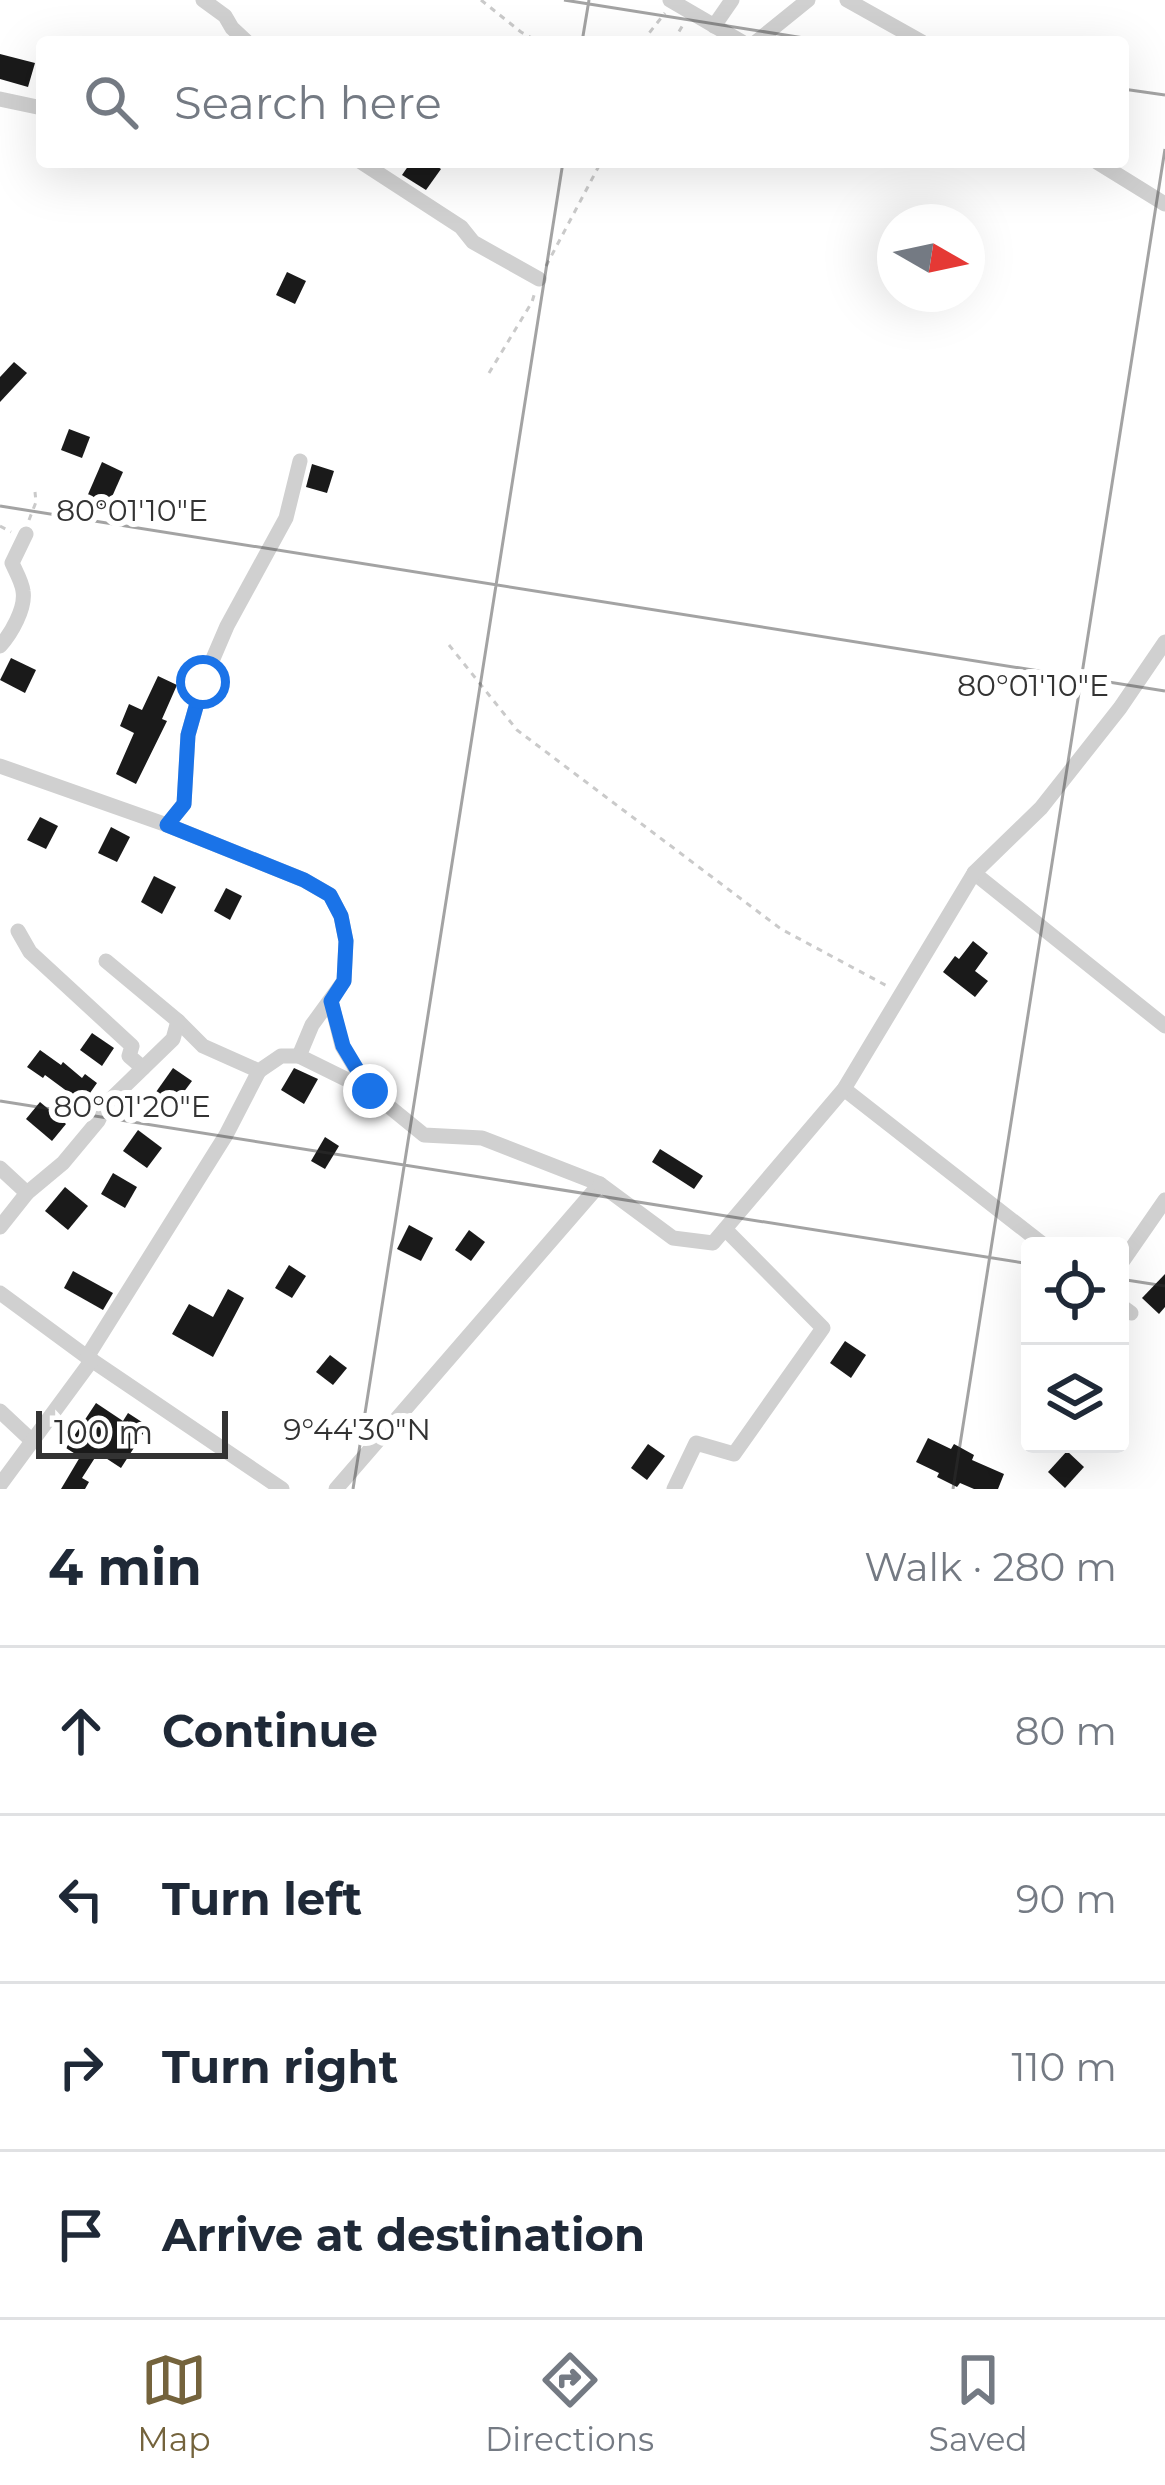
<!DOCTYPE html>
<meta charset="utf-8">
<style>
:root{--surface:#fff;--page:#f2f2f3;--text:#1f2937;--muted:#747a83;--line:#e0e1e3;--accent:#74633c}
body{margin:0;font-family:Montserrat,sans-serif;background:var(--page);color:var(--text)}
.controls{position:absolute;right:36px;bottom:36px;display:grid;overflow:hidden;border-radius:12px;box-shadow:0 12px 48px #0002}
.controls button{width:108px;height:108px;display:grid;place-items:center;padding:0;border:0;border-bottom:3px solid var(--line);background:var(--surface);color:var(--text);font:60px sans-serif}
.compass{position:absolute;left:877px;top:204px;width:108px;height:108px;border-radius:50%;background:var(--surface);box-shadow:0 12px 48px #0002;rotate:99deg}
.scale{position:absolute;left:36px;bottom:30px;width:192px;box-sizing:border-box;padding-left:12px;border:6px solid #333;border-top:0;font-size:33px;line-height:42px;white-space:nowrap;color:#333;-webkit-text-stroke:9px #fff;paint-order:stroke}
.stop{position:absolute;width:36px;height:36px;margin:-27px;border:9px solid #1a73e8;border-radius:50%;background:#fff}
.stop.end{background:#1a73e8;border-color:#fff;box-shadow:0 3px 12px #0008}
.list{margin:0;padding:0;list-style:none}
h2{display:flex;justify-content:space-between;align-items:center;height:156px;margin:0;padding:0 48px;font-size:51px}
h2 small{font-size:39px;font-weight:400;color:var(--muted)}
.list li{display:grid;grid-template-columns:78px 1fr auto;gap:36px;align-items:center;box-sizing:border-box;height:168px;padding:0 48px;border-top:3px solid var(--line)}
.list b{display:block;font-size:45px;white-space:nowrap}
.list em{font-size:39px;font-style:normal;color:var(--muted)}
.icon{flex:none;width:66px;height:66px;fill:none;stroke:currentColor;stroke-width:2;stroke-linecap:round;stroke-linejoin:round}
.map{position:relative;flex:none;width:1165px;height:1489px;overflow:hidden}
.search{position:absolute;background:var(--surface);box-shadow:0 12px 48px #0002;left:36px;right:36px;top:36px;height:132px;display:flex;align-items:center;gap:30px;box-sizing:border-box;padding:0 42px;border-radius:12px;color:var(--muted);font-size:45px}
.sheet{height:828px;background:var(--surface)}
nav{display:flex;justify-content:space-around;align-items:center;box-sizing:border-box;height:168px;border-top:3px solid var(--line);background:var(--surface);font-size:33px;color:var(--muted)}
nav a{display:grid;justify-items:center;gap:6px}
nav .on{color:var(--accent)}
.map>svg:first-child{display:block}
.building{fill:#1a1a1a}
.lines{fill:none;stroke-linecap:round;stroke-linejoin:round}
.path{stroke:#cacaca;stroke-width:3;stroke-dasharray:6 6;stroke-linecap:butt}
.street{stroke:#d0d0d0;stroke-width:15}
.route{stroke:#1a73e8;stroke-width:15}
.ticks{fill:none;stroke:#333;stroke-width:3;stroke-opacity:0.45}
.ticks-label{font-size:30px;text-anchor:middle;fill:#333;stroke:#fff;stroke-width:12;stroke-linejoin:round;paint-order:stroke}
</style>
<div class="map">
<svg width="1165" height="1489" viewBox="0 0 1165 1489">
<rect width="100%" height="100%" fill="#fff"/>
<g class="building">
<polygon points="0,54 35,63 28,87 0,79"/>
<polygon points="411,162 430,162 441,169 426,190 402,175"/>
<polygon points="287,272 306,281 295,304 276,295"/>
<polygon points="14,362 27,373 0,402 0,377"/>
<polygon points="69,429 90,437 82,458 61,450"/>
<polygon points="102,462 123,472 107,508 86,499"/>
<polygon points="312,464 334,471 327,493 306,487"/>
<polygon points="11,658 36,670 25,693 0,680"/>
<polygon points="158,676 177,685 162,719 167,721 136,784 116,774 134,733 120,726 129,704 142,710"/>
<polygon points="40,817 58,826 46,849 27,840"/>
<polygon points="111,827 130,837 117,862 98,853"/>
<polygon points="154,876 176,887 162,914 141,902"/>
<polygon points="226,888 242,896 230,920 214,911"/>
<polygon points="973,941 988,953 975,971 988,981 975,997 943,972 955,956 959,959"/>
<polygon points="92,1033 114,1048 102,1066 80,1050"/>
<polygon points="40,1050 61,1065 63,1062 82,1078 85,1074 97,1083 83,1103 45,1075 43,1078 27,1067"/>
<polygon points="173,1068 192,1081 174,1105 156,1092"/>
<polygon points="294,1068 318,1079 304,1104 281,1090"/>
<polygon points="40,1102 66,1124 52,1141 26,1119"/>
<polygon points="138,1130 162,1148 147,1168 123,1151"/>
<polygon points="325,1137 339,1146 325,1169 311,1161"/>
<polygon points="660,1149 703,1176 694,1189 652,1162"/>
<polygon points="113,1173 137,1187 125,1208 101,1194"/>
<polygon points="65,1187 88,1206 68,1230 45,1211"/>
<polygon points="409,1225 433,1238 421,1261 397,1249"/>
<polygon points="469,1230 485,1242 471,1261 455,1250"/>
<polygon points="289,1265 306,1276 292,1298 275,1288"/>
<polygon points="73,1271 113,1293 103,1310 64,1288"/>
<polygon points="1165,1274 1165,1307 1159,1314 1142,1298"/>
<polygon points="228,1289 244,1298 213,1357 172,1334 189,1304 213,1317"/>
<polygon points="845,1341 866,1355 851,1378 830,1363"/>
<polygon points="330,1355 347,1368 333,1385 316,1372"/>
<polygon points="96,1403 123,1421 128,1413 148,1426 121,1468 98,1453 82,1478 89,1482 85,1489 61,1489 80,1457 66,1448"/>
<polygon points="928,1438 951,1449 954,1444 974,1455 972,1460 1004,1474 998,1489 974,1489 960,1483 957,1487 937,1477 939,1473 916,1462"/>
<polygon points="648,1444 665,1456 647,1480 631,1468"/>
<polygon points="1067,1451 1084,1467 1065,1488 1048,1472"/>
</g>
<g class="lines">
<g class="path">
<polyline points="481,0 521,32 539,42"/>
<polyline points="642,42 665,13"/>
<polyline points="673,42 684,23"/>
<polyline points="546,266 601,162"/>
<polyline points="489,373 532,302 535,292"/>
<polyline points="29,520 36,502 35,492"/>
<polyline points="0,526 11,532"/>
<polyline points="449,645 517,730 781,929 889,987"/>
</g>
<g class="street">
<polyline points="203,0 225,16 232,28 247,42"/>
<polyline points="670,0 742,42"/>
<polyline points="847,0 922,42"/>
<polyline points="714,26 732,0"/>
<polyline points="756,42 808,0"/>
<polyline points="0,99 42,108"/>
<polyline points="361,162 461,227 473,242 539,279"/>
<polyline points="1097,162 1165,204"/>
<polyline points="300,461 286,518 227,626 203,682 188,735 184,804 167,825 304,880 330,895 341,916 346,941 344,981 312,1025 299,1056 370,1091 424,1135 482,1138 600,1184 336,1489"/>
<path d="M 0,646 C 11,634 26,608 23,591 C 22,582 16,572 12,563 L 26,534"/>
<polyline points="0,766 167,825"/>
<polyline points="974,873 1165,1026"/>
<polyline points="18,931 30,952 132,1046 129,1056 143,1068"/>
<polyline points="331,1001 342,1046 369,1091"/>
<polyline points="178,1021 203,1046 259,1071 281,1056 299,1056"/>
<polyline points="844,1089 1045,1246"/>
<polyline points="0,1168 27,1193 63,1163 98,1121 106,1104 173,1039 178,1021 106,961"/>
<polyline points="600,1184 673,1238 713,1243 844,1089 974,873 1041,808 1120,708 1165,642"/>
<polyline points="0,1227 27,1193"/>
<polyline points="1120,1265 1165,1200"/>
<polyline points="0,1293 87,1357 282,1489"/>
<polyline points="1120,1305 1131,1313"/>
<polyline points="87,1357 226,1135 259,1071"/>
<polyline points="0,1411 31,1440"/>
<polyline points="0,1485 92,1360"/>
<polyline points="674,1489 696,1443 734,1454 823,1328 725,1229"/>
</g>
</g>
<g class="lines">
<polyline class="route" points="203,682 188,735 184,804 167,825 304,880 330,895 341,916 346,941 344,981 331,1001 343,1046 370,1091"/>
</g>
<path class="ticks" d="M 564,0 L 829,42M 582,42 L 589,0M 1123,89 L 1165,95M 0,506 L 1165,691M 0,1101 L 1030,1264M 1120,1279 L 1165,1286M 353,1489 L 563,162M 953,1489 L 1165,149"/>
<g class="ticks-label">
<text x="132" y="521">80°01'10"E</text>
<text x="1033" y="696">80°01'10"E</text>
<text x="132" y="1117">80°01'20"E</text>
<text x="357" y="1440">9°44'30"N</text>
</g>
</svg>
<div class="controls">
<button><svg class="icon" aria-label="locate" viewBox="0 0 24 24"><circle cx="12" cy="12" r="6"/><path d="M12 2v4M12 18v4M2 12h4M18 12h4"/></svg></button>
<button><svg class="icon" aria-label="layers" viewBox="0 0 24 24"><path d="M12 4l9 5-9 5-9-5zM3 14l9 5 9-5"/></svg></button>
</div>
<svg class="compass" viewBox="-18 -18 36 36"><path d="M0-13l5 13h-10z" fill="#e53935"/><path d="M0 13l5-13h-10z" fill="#747a83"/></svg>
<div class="scale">100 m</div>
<div class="stop" style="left:203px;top:682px"></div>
<div class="stop end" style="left:370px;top:1091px"></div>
<div class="search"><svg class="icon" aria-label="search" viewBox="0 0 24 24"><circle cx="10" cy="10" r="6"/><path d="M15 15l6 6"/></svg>Search here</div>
</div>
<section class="sheet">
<h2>4 min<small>Walk · 280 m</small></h2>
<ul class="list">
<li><svg class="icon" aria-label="ahead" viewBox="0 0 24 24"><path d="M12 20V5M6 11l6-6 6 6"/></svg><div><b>Continue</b></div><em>80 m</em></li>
<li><svg class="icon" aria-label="left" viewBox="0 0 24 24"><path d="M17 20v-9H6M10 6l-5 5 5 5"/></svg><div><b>Turn left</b></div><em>90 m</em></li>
<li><svg class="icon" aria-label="right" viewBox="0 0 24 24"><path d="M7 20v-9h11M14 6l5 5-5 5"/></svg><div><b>Turn right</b></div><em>110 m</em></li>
<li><svg class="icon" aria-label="arrive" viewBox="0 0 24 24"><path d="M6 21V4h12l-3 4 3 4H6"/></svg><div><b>Arrive at destination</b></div></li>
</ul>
</section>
<nav>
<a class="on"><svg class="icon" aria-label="map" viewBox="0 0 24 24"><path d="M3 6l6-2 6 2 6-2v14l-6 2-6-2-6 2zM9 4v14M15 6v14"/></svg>Map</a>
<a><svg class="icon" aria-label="directions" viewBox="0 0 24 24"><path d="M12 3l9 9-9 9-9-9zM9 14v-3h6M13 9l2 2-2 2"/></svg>Directions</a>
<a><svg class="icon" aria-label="saved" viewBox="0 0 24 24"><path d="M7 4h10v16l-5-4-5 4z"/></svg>Saved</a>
</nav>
